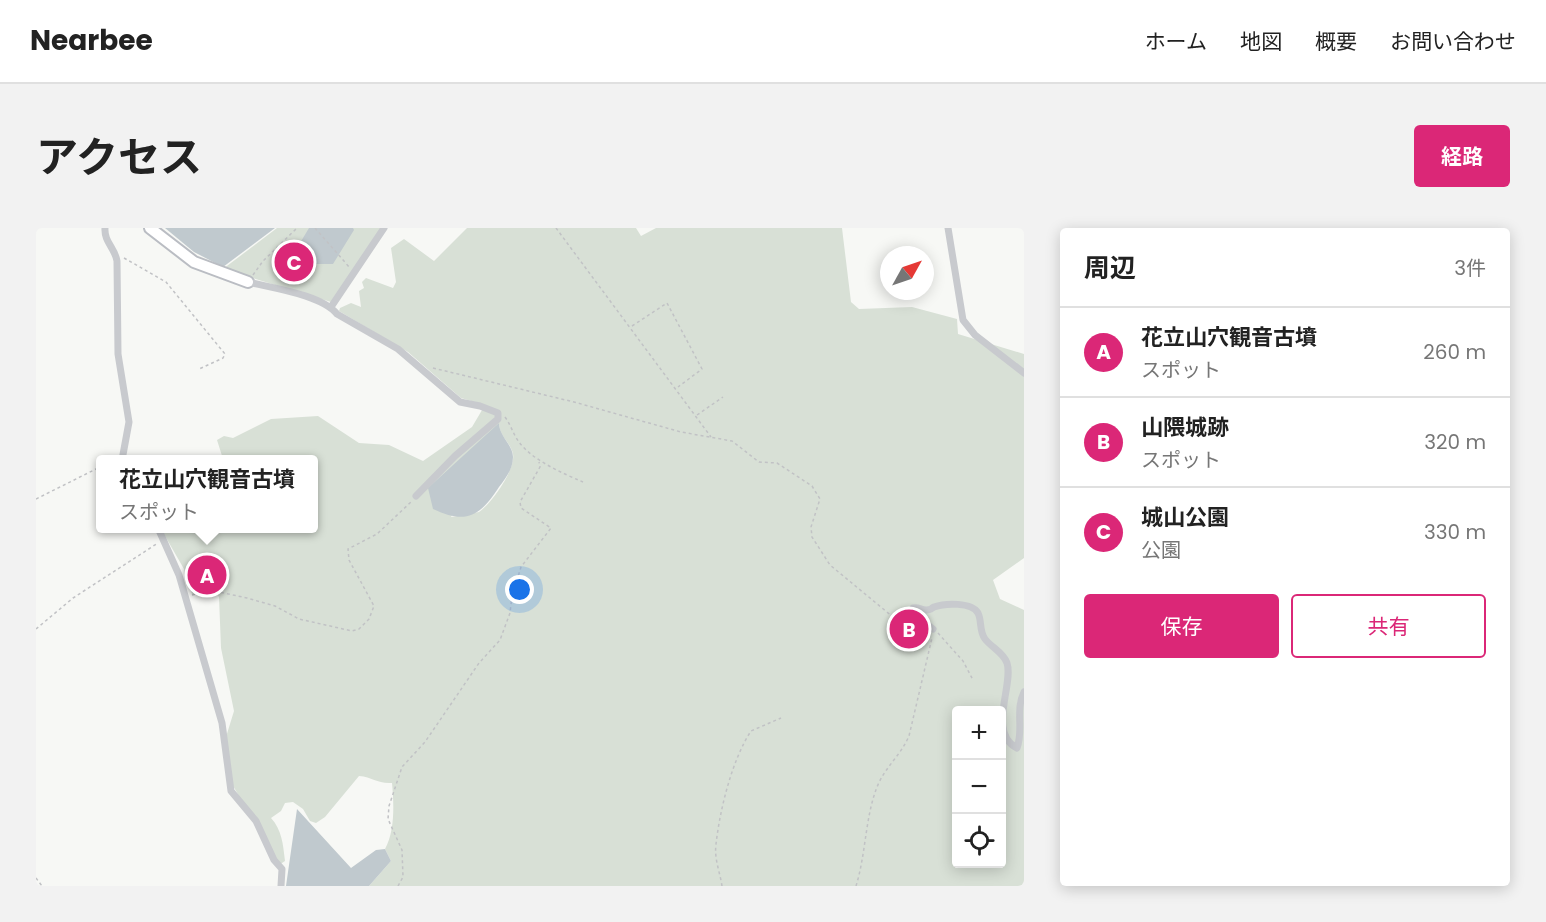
<!DOCTYPE html>
<html lang="ja">
<meta charset="utf-8">
<style>
:root{--surface:#fff;--page:#f2f2f2;--text:#222;--muted:#767676;--line:#e0e0e0;--accent:#db2777}
body{margin:0;font-family:Poppins,"Noto Sans JP",sans-serif;background:var(--page);color:var(--text)}
.controls{position:absolute;right:18px;bottom:18px;display:grid;overflow:hidden;border-radius:6px;box-shadow:0 3px 15px #0003}
.controls button{width:54px;height:54px;display:grid;place-items:center;padding:0;border:0;border-bottom:2px solid var(--line);background:var(--surface);color:var(--text);font:30px sans-serif}
.compass{position:absolute;left:844px;top:18px;width:54px;height:54px;border-radius:50%;background:var(--surface);box-shadow:0 3px 15px #0003;rotate:50deg}
.you{position:absolute;left:484px;top:362px;width:21px;height:21px;margin:-15px;border:4px solid #fff;border-radius:50%;background:#1a73e8;box-shadow:0 0 0 9px #1a73e833}
.badge{display:grid;place-items:center;width:39px;height:39px;border-radius:50%;background:var(--accent);color:#fff;font-size:20px;font-weight:700}
.pin{position:absolute;translate:-50% -50%;border:3px solid #fff;box-shadow:0 2px 6px #0006}
.popup{position:absolute;left:60px;top:227px;width:222px;height:78px;box-sizing:border-box;display:grid;place-content:center;border-radius:6px;background:var(--surface);filter:drop-shadow(0 2px 4px #0005);font-size:20px;white-space:nowrap;color:var(--muted)}
.popup b{font-size:22px;color:var(--text)}
.popup::after{content:'';position:absolute;left:50%;top:100%;margin-left:-12px;border:12px solid transparent;border-top-color:var(--surface)}
.list{margin:0;padding:0;list-style:none}
h2{display:flex;justify-content:space-between;align-items:center;height:78px;margin:0;padding:0 24px;font-size:26px}
h2 small{font-size:20px;font-weight:400;color:var(--muted)}
.list li{display:grid;grid-template-columns:39px 1fr auto;gap:18px;align-items:center;box-sizing:border-box;height:90px;padding:0 24px;border-top:2px solid var(--line)}
.list b{display:block;font-size:22px;white-space:nowrap}
.list p{margin:0;font-size:20px;white-space:nowrap;color:var(--muted)}
.list em{font-size:20px;font-style:normal;color:var(--muted)}
.actions{display:flex;gap:12px;padding:18px 24px}
.actions a{flex:1;padding:14px 0;border:2px solid var(--accent);border-radius:6px;text-align:center;font-size:21px;color:var(--accent)}
.actions .main{background:var(--accent);color:#fff}
.icon{flex:none;width:33px;height:33px;fill:none;stroke:currentColor;stroke-width:2;stroke-linecap:round;stroke-linejoin:round}
.map{position:relative;flex:none;width:988px;height:658px;overflow:hidden;border-radius:6px}
header{display:flex;align-items:center;gap:36px;box-sizing:border-box;height:84px;padding:0 30px;background:var(--surface);border-bottom:2px solid var(--line)}
header strong{font-size:28px}
nav{display:flex;gap:33px;margin-inline-start:auto;font-size:21px}
.intro{display:flex;align-items:center;justify-content:space-between;box-sizing:border-box;height:144px;padding:0 36px}
h1{margin:0;font-size:42px}
.button{padding:15px 27px;border-radius:6px;background:var(--accent);color:#fff;font-size:21px;font-weight:700}
main{display:flex;gap:36px;padding:0 36px}
aside{flex:1;background:var(--surface);border-radius:6px;box-shadow:0 3px 15px #0003}
.map>svg:first-child{display:block}
.green{fill:#d8e0d6;fill-rule:evenodd}
.water{fill:#c0c9ce}
.building{fill:#aeb5bc;stroke:#d9d9d7;stroke-width:1.5}
.lines{fill:none;stroke-linecap:round;stroke-linejoin:round}
.secondary-casing{stroke:#babdc3;stroke-width:14}
.path{stroke:#c1c2c5;stroke-width:1.5;stroke-dasharray:3 3;stroke-linecap:butt}
.street{stroke:#c8cace;stroke-width:7}
.secondary{stroke:#fff;stroke-width:10}
</style>
<header>
<strong>Nearbee</strong>
<nav><a>ホーム</a><a>地図</a><a>概要</a><a>お問い合わせ</a></nav>
</header>
<div class="intro"><h1>アクセス</h1><a class="button">経路</a></div>
<main>
<div class="map">
<svg width="988" height="658" viewBox="0 0 988 658">
<rect width="100%" height="100%" fill="#f7f8f5"/>
<g class="green">
<polygon points="241,0 345,0 295,74 187,41"/>
<path d="M 431,0 L 600,0 L 605,8 L 620,0 L 806,0 L 815,74 L 823,81 L 876,79 L 921,91 L 922,106 L 988,126 L 988,330 L 957,352 L 964,371 L 988,382 L 988,658 L 333,658 L 355,633 L 349,621 C 359,603 358,576 356,555 C 341,556 337,549 323,548 L 289,589 L 280,595 L 274,593 L 267,581 L 257,574 L 249,575 L 245,583 L 235,590 C 246,602 247,616 249,633 L 243,637 L 196,556 L 190,509 L 198,483 L 185,420 L 183,369 L 180,364 L 156,366 L 148,341 L 125,301 L 278,300 L 278,232 L 187,231 L 181,212 L 188,208 L 197,210 L 235,191 L 282,188 L 323,215 L 353,217 L 387,233 L 436,199 L 449,177 L 425,170 L 372,124 L 303,83 L 304,80 L 315,75 L 325,79 L 323,63 L 328,60 L 326,54 L 330,50 L 357,60 L 360,54 L 355,20 L 368,11 L 398,33 ZM 463,195 C 463,208 475,215 477,226 C 480,241 455,276 443,284 L 415,289 ZM 921,482 L 966,482 L 966,636 L 921,636 Z"/>
</g>
<g class="water">
<polygon points="129,0 239,0 187,39 158,24"/>
<polygon points="273,0 317,0 318,2 297,36 274,36 257,51 240,48 239,42 264,15"/>
<path d="M 463,195 C 463,208 477,217 477,229 C 477,241 470,250 463,259 C 444,288 431,297 397,281 L 392,260 Z"/>
<polygon points="261,581 315,640 340,622 349,621 355,633 333,658 250,658"/>
</g>
<polygon class="building" points="863,402 866,406 860,410 857,406"/>
<g class="lines">
<g class="secondary-casing">
<polyline id="secondary" points="114,0 158,34 212,54"/>
</g>
<g class="path">
<polyline points="279,0 314,40"/>
<polyline points="520,0 675,209"/>
<polyline points="88,30 130,54 189,126 187,130 163,141"/>
<polyline points="217,47 227,33 261,0"/>
<polyline points="596,98 631,75 666,141 642,159"/>
<polyline points="397,140 538,174 645,204 696,213 723,234 741,235 776,258 784,271 775,299 776,309 794,337 863,394 883,400"/>
<polyline points="661,187 687,169"/>
<path d="M 469,189 C 475,197 477,206 483,214 C 496,232 526,245 547,254"/>
<polyline points="0,271 64,239"/>
<polyline points="156,367 174,362 211,370 239,378 263,391 316,403 323,401 333,391 338,378 313,332 312,321 341,306 376,273"/>
<polyline points="0,401 37,370 122,315"/>
<polyline points="902,405 927,433 937,452"/>
<polyline points="0,650 6,658"/>
<polyline points="362,658 367,649 366,622 352,591 353,578 366,539 389,514 443,435 464,412 474,385 476,368 485,339 515,300 485,280 484,274 504,239 503,234"/>
<path d="M 686,658 C 684,644 678,631 680,616 C 684,581 696,532 715,503 L 745,490"/>
<path d="M 820,658 C 830,626 829,590 841,559 C 849,539 865,527 873,508 L 896,410"/>
</g>
<g class="street">
<path d="M 69,0 C 68,14 79,20 81,33 L 82,126 L 93,194 L 86,232"/>
<polyline points="912,0 927,92 939,107 988,145"/>
<path d="M 212,54 C 237,60 286,67 301,86 L 362,121 L 424,174 L 444,178 L 462,185 L 462,191 L 419,228 L 380,268"/>
<polyline points="295,79 348,0"/>
<polyline points="122,300 143,347 186,495 195,563 220,593 238,632 246,641 245,658"/>
<path d="M 897,401 L 875,384 L 877,380 C 883,379 885,382 890,382 C 896,382 894,381 898,379 C 909,375 936,374 942,385 C 946,393 943,403 949,411 C 956,420 967,424 971,435 C 978,456 951,505 981,520 C 988,502 979,482 988,464"/>
</g>
<use href="#secondary" class="secondary"/>
</g>
</svg>
<div class="controls">
<button>+</button>
<button>−</button>
<button><svg class="icon" aria-label="locate" viewBox="0 0 24 24"><circle cx="12" cy="12" r="6"/><path d="M12 2v4M12 18v4M2 12h4M18 12h4"/></svg></button>
</div>
<svg class="compass" viewBox="-18 -18 36 36"><path d="M0-13l5 13h-10z" fill="#e53935"/><path d="M0 13l5-13h-10z" fill="#767676"/></svg>
<div class="you"></div>
<div class="pin badge" style="left:171px;top:347px">A</div>
<div class="popup"><b>花立山穴観音古墳</b>スポット</div>
<div class="pin badge" style="left:873px;top:401px">B</div>
<div class="pin badge" style="left:258px;top:34px">C</div>
</div>
<aside>
<h2>周辺<small>3件</small></h2>
<ul class="list">
<li><span class="badge">A</span><div><b>花立山穴観音古墳</b><p>スポット</p></div><em>260 m</em></li>
<li><span class="badge">B</span><div><b>山隈城跡</b><p>スポット</p></div><em>320 m</em></li>
<li><span class="badge">C</span><div><b>城山公園</b><p>公園</p></div><em>330 m</em></li>
</ul>
<div class="actions"><a class="main">保存</a><a>共有</a></div>
</aside>
</main>
